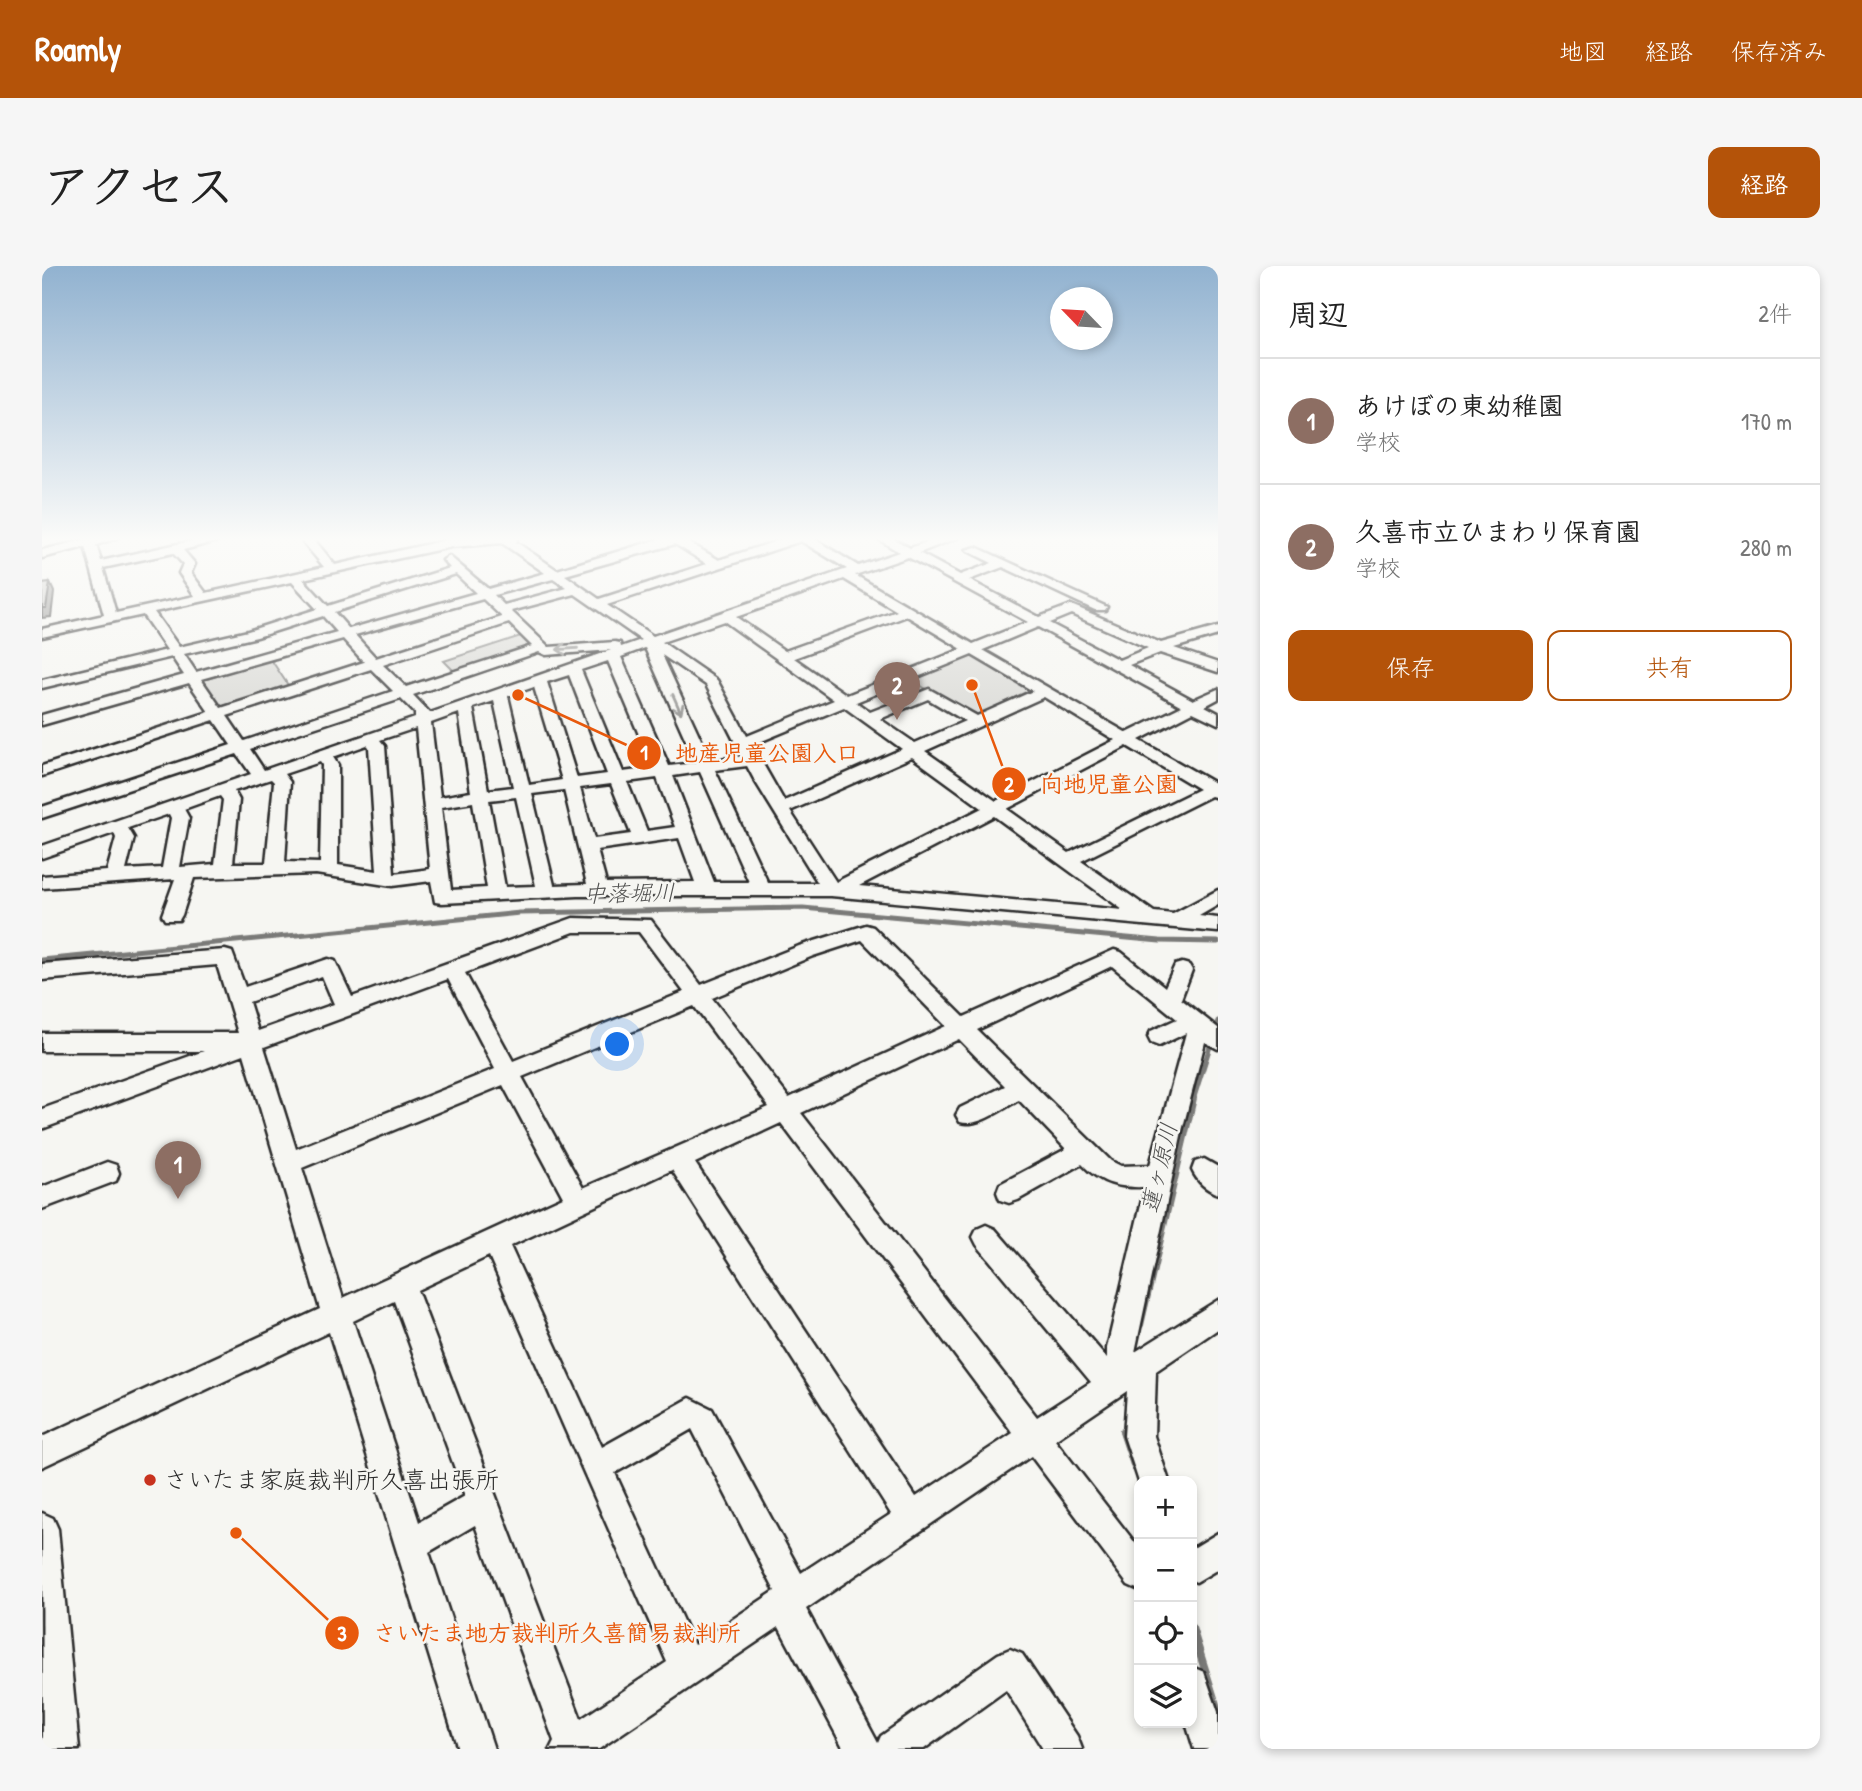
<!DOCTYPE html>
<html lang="ja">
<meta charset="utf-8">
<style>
:root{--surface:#fff;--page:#f6f6f6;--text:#222;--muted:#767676;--line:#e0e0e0;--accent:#b45309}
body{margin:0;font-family:"Patrick Hand","Klee One",sans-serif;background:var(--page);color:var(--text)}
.controls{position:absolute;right:21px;bottom:21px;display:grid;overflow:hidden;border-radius:14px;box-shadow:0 4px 10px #0003}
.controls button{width:63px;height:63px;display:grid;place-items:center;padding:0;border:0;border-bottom:2px solid var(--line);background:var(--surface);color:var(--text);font:35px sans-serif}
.compass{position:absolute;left:1008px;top:21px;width:63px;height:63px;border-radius:50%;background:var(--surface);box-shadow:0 4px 10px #0003;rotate:295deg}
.you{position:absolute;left:576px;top:779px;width:24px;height:24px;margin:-18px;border:5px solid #fff;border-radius:50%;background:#1a73e8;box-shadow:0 0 0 10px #1a73e833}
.badge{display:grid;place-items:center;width:46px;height:46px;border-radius:50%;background:var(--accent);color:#fff;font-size:23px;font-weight:700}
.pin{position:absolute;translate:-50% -58px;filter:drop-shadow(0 2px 4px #0008)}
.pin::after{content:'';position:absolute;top:37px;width:24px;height:21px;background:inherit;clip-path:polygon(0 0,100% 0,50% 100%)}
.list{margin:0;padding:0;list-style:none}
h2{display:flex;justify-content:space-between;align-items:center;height:91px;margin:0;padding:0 28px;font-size:30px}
h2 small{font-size:23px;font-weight:400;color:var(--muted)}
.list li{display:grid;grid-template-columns:46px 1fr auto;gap:21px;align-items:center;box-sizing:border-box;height:126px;padding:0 28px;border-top:2px solid var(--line)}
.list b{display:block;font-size:26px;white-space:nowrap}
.list p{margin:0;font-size:23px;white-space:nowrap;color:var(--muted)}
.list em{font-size:23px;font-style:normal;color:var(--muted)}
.actions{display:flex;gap:14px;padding:21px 28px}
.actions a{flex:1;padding:16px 0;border:2px solid var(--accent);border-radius:14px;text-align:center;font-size:24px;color:var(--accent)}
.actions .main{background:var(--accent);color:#fff}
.icon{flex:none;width:38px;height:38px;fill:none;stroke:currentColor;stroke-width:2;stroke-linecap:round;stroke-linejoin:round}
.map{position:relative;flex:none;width:1176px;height:1483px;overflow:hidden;border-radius:14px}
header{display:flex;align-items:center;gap:42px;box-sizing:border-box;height:98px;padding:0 35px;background:var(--accent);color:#fff}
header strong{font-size:33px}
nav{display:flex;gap:38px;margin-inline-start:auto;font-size:24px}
.intro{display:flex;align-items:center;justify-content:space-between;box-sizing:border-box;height:168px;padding:0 42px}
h1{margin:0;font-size:49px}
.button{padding:18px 32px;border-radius:14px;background:var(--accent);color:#fff;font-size:24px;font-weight:700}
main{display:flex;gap:42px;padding:0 42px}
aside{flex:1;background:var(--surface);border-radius:14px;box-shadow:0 4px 10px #0003}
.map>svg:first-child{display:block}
.green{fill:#d9d9d5;stroke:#828280;stroke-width:2}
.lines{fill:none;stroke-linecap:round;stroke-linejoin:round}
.stream-far2{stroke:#7a7a78;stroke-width:5}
.stream-far1{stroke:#7a7a78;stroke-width:6}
.stream{stroke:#7a7a78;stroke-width:8}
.minor-casing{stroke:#2b2b2b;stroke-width:5}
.minor{fill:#f6f6f2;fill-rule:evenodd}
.shaded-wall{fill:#888886;stroke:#2b2b2b;stroke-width:2}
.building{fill:#c3c3c0;stroke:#2b2b2b;stroke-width:2}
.oneway{stroke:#90908e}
.poi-dot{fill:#c8321e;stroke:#f6f6f2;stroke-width:2.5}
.labels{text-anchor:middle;stroke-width:5;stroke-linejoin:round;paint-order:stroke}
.water-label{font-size:23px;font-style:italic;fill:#525251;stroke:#f6f6f2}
.near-poi-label{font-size:24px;fill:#2b2b2b;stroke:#f6f6f2;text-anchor:start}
.leader{fill:none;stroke:#e8590c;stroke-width:2.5}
.callout-dot{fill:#e8590c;stroke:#f6f6f2;stroke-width:2.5}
.mark-label{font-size:21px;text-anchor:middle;font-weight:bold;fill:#fff}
.callout-label{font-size:23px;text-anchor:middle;font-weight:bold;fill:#e8590c;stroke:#f6f6f2;stroke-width:5;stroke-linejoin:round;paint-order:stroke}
</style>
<header>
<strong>Roamly</strong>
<nav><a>地図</a><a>経路</a><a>保存済み</a></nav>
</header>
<div class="intro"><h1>アクセス</h1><a class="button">経路</a></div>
<main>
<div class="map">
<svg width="1176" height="1483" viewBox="0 0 1176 1483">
<rect width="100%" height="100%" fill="#f6f6f2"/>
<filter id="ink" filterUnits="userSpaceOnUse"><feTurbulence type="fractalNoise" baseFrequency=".0143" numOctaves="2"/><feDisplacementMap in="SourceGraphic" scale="14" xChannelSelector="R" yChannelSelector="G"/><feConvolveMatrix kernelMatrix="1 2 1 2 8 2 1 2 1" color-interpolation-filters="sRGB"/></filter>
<g filter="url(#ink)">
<g class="green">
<polygon points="482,369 493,380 414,407 402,395"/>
<polygon points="928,389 934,390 990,423 935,450 927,449 871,415 871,412"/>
<polygon points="224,395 230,395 246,419 245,421 180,442 176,440 158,415"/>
</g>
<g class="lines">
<g class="stream-far2">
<polyline points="0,694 478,647 761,642 1118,675 1176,676"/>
<polyline points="1151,834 1176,755"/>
</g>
<polyline class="stream-far1" points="1099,1059 1152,832"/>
<g class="stream">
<polyline points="1081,1166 1093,1202"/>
<polyline points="1150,1362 1176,1445"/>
</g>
<g class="minor-casing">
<g id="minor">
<path d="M 56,271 L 78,271 L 54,279 L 59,295 L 167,271 L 191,271 L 141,284 L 153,298 L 149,307 L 164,327 L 282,301 L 257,271 L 270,271 L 293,299 L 409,273 L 476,271 L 474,276 L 515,304 L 624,271 L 650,271 L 644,275 L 677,294 L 747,271 L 769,271 L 816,300 L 857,286 L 833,271 L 848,271 L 868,282 L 899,271 L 917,271 L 877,287 L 918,309 L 950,297 L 924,284 L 934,281 L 1065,341 L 1063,344 L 1053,344 L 961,301 L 927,314 L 997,351 L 1029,339 L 1119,377 L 1176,361 L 1176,369 L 1132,382 L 1176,397 L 1176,406 L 1118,387 L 1087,399 L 1151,434 L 1176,423 L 1176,433 L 1163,440 L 1176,447 L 1176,458 L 1151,446 L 1097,474 L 1176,519 L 1176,532 L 1169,530 L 1039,595 L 1112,646 L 1131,648 L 1176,624 L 1176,639 L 1157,650 L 1176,652 L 1176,666 L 789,630 L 536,630 L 400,637 L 393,636 L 389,615 L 350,620 L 274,608 L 152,612 L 140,649 L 137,654 L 123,654 L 120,649 L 133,613 L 0,622 L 0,610 L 65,605 L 74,572 L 72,567 L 0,592 L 0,580 L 209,508 L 195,488 L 0,552 L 0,541 L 189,479 L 172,454 L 0,510 L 0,500 L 167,446 L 147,417 L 0,459 L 0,449 L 142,409 L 130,391 L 0,422 L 0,414 L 125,384 L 101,349 L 0,371 L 0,363 L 62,349 L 43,281 L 0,292 L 0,284 ZM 759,275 L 805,303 L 611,370 L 565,339 ZM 460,277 L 503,307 L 446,323 L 407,290 L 401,294 L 408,302 L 286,340 L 261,313 L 409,281 ZM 633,278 L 665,298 L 557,333 L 523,309 ZM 131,287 L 141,298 L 137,307 L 153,330 L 74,347 L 61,302 ZM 866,291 L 986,356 L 931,378 L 813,309 ZM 414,308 L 434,327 L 307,363 L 292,346 ZM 511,313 L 525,322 L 462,339 L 452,329 ZM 802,313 L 855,345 L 743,385 L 694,351 ZM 250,316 L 275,343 L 206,365 L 137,381 L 112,346 ZM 533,328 L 599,374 L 579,381 L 578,377 L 573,376 L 507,381 L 469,345 ZM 441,333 L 460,351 L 334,392 L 313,369 ZM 1029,348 L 1106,382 L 1077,394 L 1007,357 ZM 281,350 L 295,366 L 154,406 L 142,388 L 215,371 ZM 865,350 L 920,383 L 805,429 L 752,392 ZM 682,355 L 792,434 L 705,470 L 675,414 L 620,376 ZM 467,357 L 490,380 L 364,421 L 341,399 ZM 996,361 L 1140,440 L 1085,467 L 941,384 ZM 301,373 L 322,396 L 179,442 L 159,413 ZM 603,382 L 654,497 L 627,500 L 579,391 ZM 569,384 L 388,447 L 371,429 L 497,386 L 504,389 ZM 620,389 L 664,419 L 700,490 L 669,495 ZM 930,389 L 991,425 L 935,450 L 887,423 L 828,446 L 814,436 ZM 566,395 L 611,502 L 581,506 L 539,404 ZM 329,403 L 351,425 L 202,475 L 185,450 ZM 527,409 L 565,508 L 535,512 L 505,416 ZM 492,421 L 520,514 L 487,519 L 466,430 ZM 1002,431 L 1073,474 L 954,535 L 883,485 ZM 359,433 L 373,447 L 373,452 L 222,504 L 208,483 ZM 886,433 L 923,455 L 873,477 L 838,453 ZM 452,435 L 471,521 L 446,524 L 431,442 ZM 802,441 L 860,483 L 742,535 L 710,479 ZM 417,447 L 429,526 L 398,531 L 389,457 ZM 374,462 L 388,603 L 352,608 L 343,480 L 338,474 ZM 325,479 L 327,481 L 335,605 L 296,599 L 296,499 L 291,491 ZM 1085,480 L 1157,523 L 1027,587 L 965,543 ZM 870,491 L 940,542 L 794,616 L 748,545 ZM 278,496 L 280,499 L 278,597 L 243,596 L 248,516 L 242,508 ZM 705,500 L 713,515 L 776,617 L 726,617 L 673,504 ZM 658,506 L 707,616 L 672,616 L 631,510 ZM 615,512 L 633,561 L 605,565 L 585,516 ZM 229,513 L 232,516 L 224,597 L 191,597 L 197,534 L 192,525 ZM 569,518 L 589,568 L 552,573 L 538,522 ZM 522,524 L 545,618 L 512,619 L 490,528 ZM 178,530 L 181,534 L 173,598 L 138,601 L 147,552 L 142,543 ZM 474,531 L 494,620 L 463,621 L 447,534 ZM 431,536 L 445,622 L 409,624 L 399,541 ZM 127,548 L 129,552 L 120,602 L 84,604 L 92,572 L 86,562 ZM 952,550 L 1081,644 L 817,620 ZM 637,572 L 653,616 L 564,617 L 555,584 Z"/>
<path d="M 531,652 L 609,654 L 659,719 L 757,680 L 824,659 L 831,661 L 922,751 L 1072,684 L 1079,686 L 1123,721 L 1133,699 L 1140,697 L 1147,699 L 1150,704 L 1139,733 L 1176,762 L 1176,783 L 1163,776 L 1140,865 L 1093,1086 L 1176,1034 L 1176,1063 L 1114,1105 L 1112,1170 L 1127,1215 L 1097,1216 L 1082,1170 L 1085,1125 L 1013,1174 L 1097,1282 L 1097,1324 L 1086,1319 L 989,1190 L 764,1343 L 836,1477 L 839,1470 L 956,1388 L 968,1383 L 980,1388 L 1035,1470 L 1040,1483 L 1001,1483 L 964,1424 L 882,1483 L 802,1483 L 737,1361 L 557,1483 L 508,1483 L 512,1475 L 433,1259 L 387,1286 L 452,1483 L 416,1483 L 287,1066 L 0,1201 L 0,1171 L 278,1043 L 202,788 L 0,863 L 0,843 L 162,785 L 0,785 L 0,767 L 196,767 L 175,699 L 0,714 L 0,698 L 183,684 L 190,686 L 203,721 L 286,693 L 293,695 L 310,731 ZM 532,666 L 597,666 L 642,726 L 471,795 L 423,707 ZM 820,674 L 904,760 L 747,832 L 670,732 L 771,690 ZM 1070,700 L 1135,753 L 1109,765 L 1106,771 L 1109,777 L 1117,780 L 1144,767 L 1108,899 L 1079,900 L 1069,895 L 935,764 ZM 280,710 L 292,738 L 216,765 L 207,736 ZM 406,713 L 453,803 L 254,883 L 222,781 ZM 652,740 L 727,841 L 541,922 L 480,811 ZM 917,773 L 963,820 L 918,842 L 914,849 L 918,856 C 936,862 961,842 977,834 L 1024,883 L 958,918 L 955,926 L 958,934 L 967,937 L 976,934 L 1040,898 C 1059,918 1077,922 1103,921 L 1065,1082 L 1065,1092 L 953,963 L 944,959 L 935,963 L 931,971 L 935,979 L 1049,1116 L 995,1151 L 759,847 ZM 461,819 L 521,931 L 301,1032 L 260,902 ZM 739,857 L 971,1167 L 874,1231 L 653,897 ZM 630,904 L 849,1248 L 759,1307 L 670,1143 L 648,1132 L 560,1181 L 468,980 ZM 447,990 L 625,1396 L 539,1453 L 375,1024 ZM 352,1035 L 423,1230 L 377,1256 L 311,1055 ZM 650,1163 L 733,1325 L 652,1379 L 573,1207 Z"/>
<path d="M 1162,893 L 1176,901 L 1176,928 C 1164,924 1155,915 1150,904 L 1153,896 Z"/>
<polygon points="65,896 74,899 77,907 74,915 0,943 0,921"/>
<polygon points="0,1247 11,1252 16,1263 37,1483 1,1483"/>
<polygon points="1176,1267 1176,1303 1154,1316 1150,1314 1150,1280 1153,1281"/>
<polygon points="1150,1401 1162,1406 1176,1446 1176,1483 1152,1483 1144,1457 1150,1457"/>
</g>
</g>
<use href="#minor" class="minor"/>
</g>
<polygon class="shaded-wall" points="8,317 12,326 9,351 0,352 0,342"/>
<polygon class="building" points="8,317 4,342 0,342 0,318"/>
<defs><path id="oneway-shaft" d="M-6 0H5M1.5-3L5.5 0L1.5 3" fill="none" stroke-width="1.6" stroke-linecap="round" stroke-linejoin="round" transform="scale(1.75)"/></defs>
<g class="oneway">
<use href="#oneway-shaft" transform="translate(525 383) rotate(176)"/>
<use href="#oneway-shaft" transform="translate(635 438) rotate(66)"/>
</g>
</g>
<linearGradient id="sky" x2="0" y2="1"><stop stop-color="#91b2d0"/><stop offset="0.57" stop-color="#fbfbf9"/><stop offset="1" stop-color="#fbfbf9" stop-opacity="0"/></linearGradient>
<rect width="1176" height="479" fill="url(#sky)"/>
<circle class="poi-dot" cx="108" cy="1214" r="7"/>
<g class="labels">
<g class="water-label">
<text transform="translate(587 627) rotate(-1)" y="8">中落堀川</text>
<text transform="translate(1117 902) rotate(-77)" y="8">蓮ヶ原川</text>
</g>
<g class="near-poi-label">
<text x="122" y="1222">さいたま家庭裁判所久喜出張所</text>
</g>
</g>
<path class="leader" d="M476 429L602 487M930 419L967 518M194 1267L300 1367"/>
<g class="callout-dot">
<circle cx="476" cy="429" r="7"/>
<circle cx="930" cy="419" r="7"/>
<circle cx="194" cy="1267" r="7"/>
<circle cx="602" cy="487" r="18"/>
<circle cx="967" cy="518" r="18"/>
<circle cx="300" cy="1367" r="18"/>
</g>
<g class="mark-label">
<text x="602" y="494">1</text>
<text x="967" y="526">2</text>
<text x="300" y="1375">3</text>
</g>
<g class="callout-label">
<text x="725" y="495">地産児童公園入口</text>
<text x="1067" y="526">向地児童公園</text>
<text x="515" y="1375">さいたま地方裁判所久喜簡易裁判所</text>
</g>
</svg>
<div class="controls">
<button>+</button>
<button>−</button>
<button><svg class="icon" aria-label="locate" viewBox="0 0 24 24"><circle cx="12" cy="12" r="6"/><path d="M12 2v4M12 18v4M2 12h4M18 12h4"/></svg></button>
<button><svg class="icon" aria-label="layers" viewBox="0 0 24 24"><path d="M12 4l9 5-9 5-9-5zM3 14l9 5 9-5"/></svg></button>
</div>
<svg class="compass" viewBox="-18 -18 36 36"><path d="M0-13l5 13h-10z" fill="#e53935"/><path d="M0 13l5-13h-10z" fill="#767676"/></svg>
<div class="you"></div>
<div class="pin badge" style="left:136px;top:933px;background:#8d6e63">1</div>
<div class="pin badge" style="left:855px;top:454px;background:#8d6e63">2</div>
</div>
<aside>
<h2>周辺<small>2件</small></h2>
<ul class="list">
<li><span class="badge" style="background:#8d6e63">1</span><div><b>あけぼの東幼稚園</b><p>学校</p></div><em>170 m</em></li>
<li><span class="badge" style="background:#8d6e63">2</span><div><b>久喜市立ひまわり保育園</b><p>学校</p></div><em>280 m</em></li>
</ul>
<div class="actions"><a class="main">保存</a><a>共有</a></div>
</aside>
</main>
